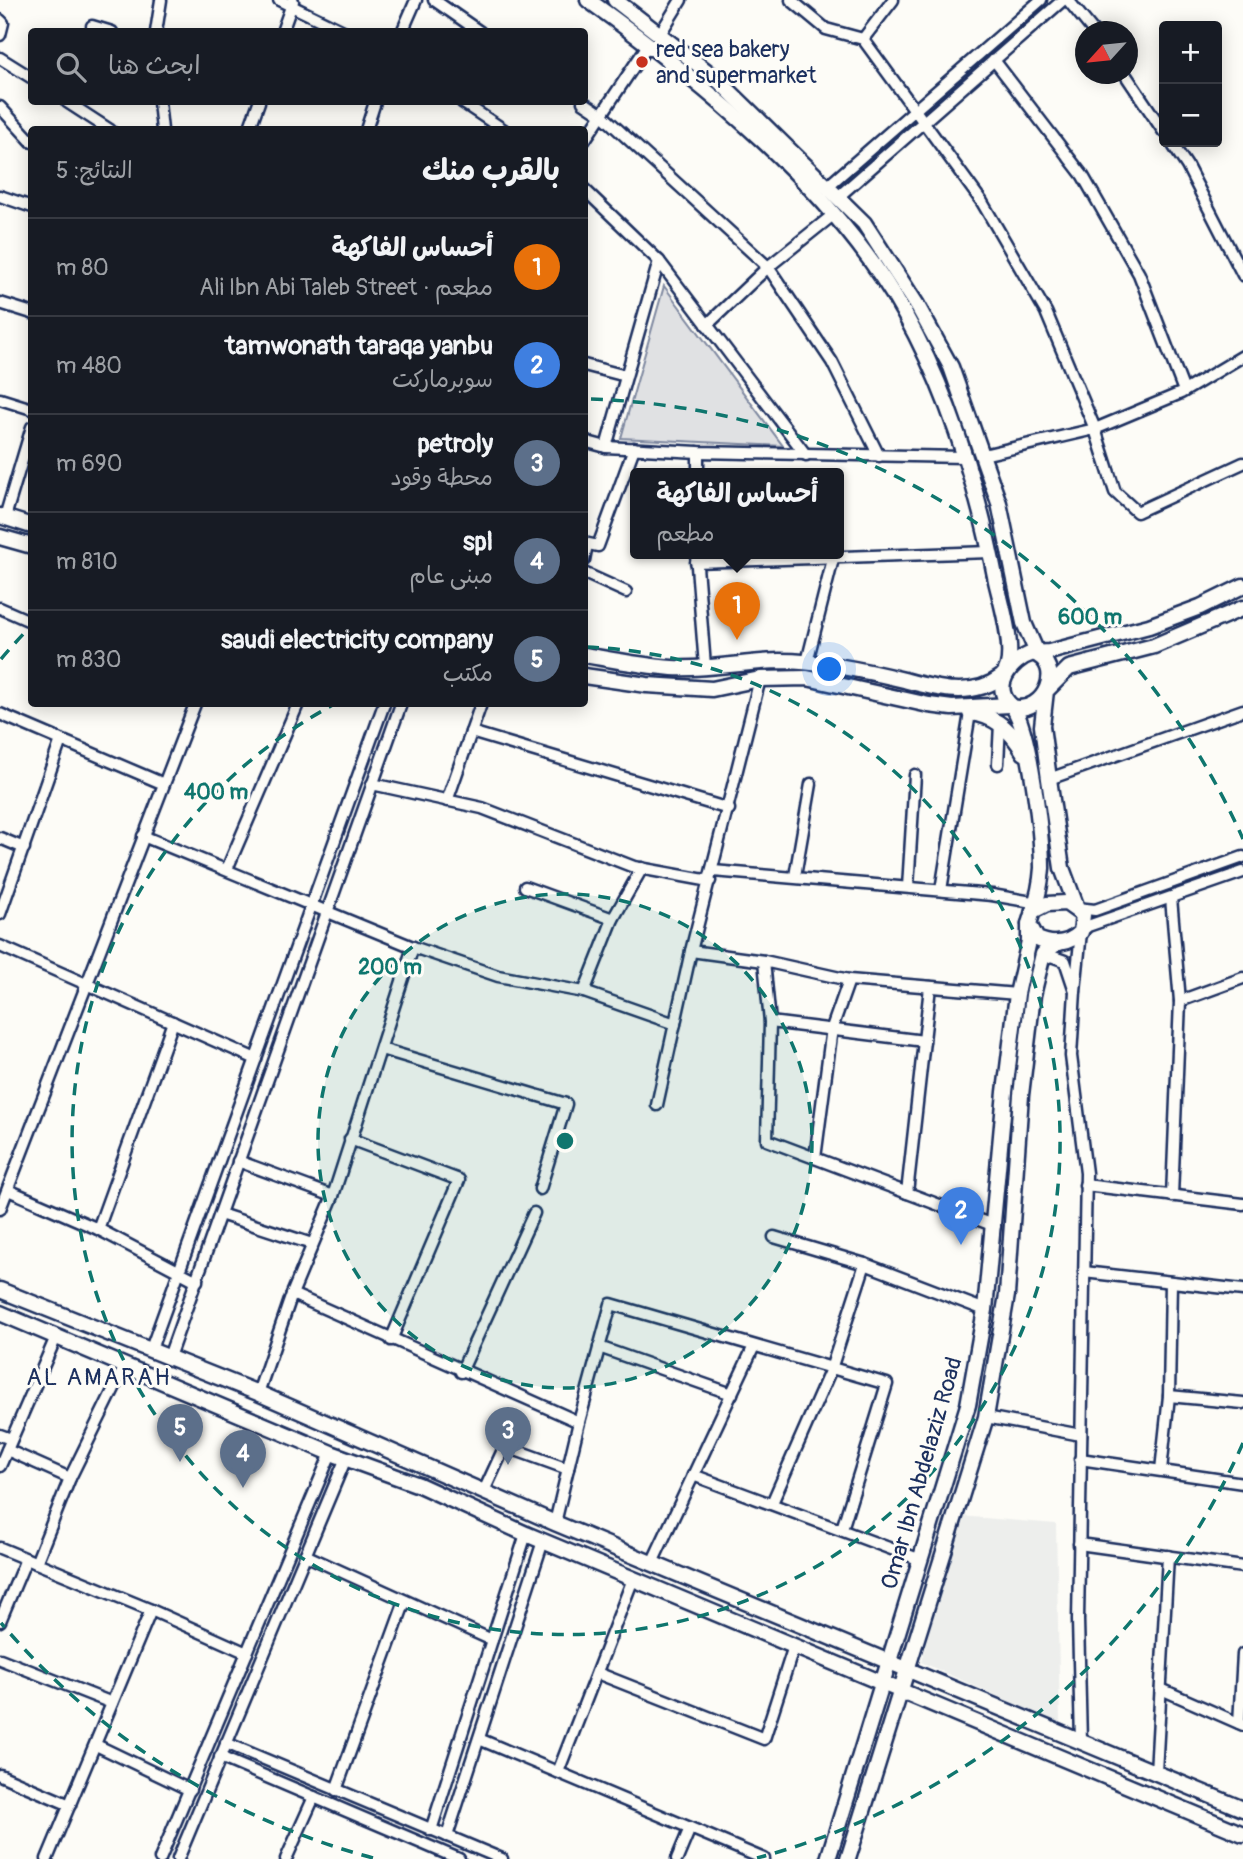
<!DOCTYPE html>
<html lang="ar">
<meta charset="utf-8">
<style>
:root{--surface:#171b24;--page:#242831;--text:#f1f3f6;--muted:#9ea1a6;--line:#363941;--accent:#d93025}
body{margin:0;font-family:Pangolin,"Playpen Sans Arabic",sans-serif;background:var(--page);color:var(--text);direction:rtl}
.controls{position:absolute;right:21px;top:21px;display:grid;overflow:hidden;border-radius:7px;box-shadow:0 4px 18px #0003}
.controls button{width:63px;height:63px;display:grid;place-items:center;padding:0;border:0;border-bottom:2px solid var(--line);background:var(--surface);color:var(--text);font:35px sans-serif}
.compass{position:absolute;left:1075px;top:21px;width:63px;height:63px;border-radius:50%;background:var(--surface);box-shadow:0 4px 18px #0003;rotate:243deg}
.you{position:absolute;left:830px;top:670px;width:24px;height:24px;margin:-18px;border:5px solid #fff;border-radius:50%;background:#1a73e8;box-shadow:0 0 0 10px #1a73e833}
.badge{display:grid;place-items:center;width:46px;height:46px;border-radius:50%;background:var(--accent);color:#fff;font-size:23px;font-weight:700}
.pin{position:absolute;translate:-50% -58px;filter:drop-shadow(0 2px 4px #0008)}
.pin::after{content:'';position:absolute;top:37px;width:24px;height:21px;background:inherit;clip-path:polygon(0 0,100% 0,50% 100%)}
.popup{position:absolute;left:630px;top:468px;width:214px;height:91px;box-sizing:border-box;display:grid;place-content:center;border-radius:7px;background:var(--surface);filter:drop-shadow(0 2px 5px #0005);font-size:23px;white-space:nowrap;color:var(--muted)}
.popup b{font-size:26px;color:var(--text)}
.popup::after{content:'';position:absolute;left:50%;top:100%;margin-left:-14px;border:14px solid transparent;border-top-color:var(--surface)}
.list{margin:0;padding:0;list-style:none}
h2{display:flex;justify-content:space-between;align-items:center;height:91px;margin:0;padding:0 28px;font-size:30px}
h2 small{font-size:23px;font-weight:400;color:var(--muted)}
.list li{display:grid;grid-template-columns:46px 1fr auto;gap:21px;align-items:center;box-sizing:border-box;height:98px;padding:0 28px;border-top:2px solid var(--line)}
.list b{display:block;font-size:26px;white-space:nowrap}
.list p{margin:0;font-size:23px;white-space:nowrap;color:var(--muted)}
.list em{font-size:23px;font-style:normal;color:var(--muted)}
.icon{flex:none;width:38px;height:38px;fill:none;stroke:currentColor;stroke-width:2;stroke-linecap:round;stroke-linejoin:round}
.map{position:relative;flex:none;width:1243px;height:1859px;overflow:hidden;direction:ltr}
.search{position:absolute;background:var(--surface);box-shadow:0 4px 18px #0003;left:28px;top:28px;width:560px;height:77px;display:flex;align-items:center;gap:18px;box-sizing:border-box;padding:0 24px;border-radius:7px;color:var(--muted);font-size:26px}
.panel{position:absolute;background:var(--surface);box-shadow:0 4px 18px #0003;left:28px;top:126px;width:560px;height:581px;border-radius:7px;direction:rtl}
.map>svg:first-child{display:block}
.built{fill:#edeeec}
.green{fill:#e0e1e3;stroke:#7e88a0;stroke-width:2}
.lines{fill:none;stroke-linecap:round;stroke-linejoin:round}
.street-casing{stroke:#1b2f5e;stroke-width:15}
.secondary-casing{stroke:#1b2f5e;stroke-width:19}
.street{stroke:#fdfcf7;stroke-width:10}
.secondary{stroke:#fdfcf7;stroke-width:14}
.ring{fill:none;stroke:#0f766e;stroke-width:3.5;stroke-dasharray:12 9}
.poi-dot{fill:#c8321e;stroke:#fdfcf7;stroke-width:2.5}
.labels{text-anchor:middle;stroke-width:6;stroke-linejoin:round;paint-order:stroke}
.poi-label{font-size:23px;fill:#1b2f5e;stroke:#fdfcf7;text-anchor:start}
.street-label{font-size:23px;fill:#1b2f5e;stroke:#fdfcf7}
.neighbourhood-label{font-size:24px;letter-spacing:2px;fill:#1b2f5e;stroke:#fdfcf7}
.centre{fill:#0f766e;stroke:#fdfcf7;stroke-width:3.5}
.ring-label{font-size:21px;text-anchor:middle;font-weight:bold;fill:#0f766e;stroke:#fdfcf7;stroke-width:6;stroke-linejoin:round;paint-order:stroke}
</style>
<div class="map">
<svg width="1243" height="1859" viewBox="0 0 1243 1859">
<rect width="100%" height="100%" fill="#fdfcf7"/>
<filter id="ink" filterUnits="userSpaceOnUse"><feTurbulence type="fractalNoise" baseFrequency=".0143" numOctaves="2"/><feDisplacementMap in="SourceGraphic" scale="14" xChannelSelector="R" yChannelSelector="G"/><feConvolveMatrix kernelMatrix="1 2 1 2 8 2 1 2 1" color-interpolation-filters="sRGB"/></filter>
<g filter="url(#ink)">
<polygon class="built" points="960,1516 1056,1524 1060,1724 921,1662"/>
<polygon class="green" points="664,286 783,446 621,438"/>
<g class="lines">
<g class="street-casing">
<g id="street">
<polyline points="279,0 345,32"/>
<polyline points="434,0 480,32"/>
<polyline points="791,0 826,29 863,39 982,202 1046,312 1095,429 1115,492 1137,512 1243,463"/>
<polyline points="1068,0 1094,32"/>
<polyline points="0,20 3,23 0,35"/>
<polyline points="92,26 112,32"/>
<polyline points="156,32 161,0"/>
<polyline points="282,32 293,1"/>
<polyline points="402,32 416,0"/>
<polyline points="660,34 681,0"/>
<polyline points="863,39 893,0"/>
<polyline points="0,58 32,78"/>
<polyline points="994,60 1083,176 1139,274 1184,391"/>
<polyline points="1125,74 1164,132"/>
<polyline points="67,102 110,130"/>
<polyline points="159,102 162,130"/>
<polyline points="462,102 504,130"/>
<polyline points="583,102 601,114 768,267 832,362 879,456"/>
<polyline points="0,107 32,142"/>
<polyline points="249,130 259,102"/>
<polyline points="366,130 375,102"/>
<polyline points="584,141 648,45"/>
<polyline points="1171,142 1187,166 1243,275"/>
<polyline points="828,186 1041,0"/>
<polyline points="584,189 659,261 806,455"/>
<polyline points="0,196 32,207"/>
<polyline points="838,197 1063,0"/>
<polyline points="0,303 32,313"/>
<polyline points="707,325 768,267 833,215"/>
<polyline points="584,365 626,376"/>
<polyline points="0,399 32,409"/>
<polyline points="584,441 606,447 698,452 964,457"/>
<polyline points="606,447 659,261"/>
<polyline points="983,455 1095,429 1181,393 1243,356"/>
<polyline points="698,474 698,452"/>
<polyline points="5,517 32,427"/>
<polyline points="584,543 598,546 634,448"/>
<polyline points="696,554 705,666"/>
<polyline points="584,560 587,544"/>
<polyline points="696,562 990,552"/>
<polyline points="584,573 626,592"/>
<polyline points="0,608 32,622"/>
<polyline points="807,662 833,559"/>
<polyline points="0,714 164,784"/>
<polyline points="471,732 729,809"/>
<polyline points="998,764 1000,723"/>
<polyline points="1049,779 1243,710"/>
<polyline points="372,784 482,808 634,867 710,881"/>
<polyline points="447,801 481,704"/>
<polyline points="143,836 413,947 498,976 584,992 675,1024"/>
<polyline points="0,838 24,848"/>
<polyline points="227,869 298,704"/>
<polyline points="713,871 992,895 1038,903"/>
<polyline points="795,876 811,784"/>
<polyline points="525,887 613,919"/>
<polyline points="908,887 915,775"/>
<polyline points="941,890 970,713"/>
<polyline points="1171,898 1180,1001 1172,1196"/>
<polyline points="1077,908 1095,910 1243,857"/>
<polyline points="0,914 61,740"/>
<polyline points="0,946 256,1059"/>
<polyline points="691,951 764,961 849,980 1017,994"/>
<polyline points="1042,960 1051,956 1065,961 1075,991 1081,932 1088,926 1243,872"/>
<polyline points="764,961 770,1022 767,1140 995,1226"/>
<polyline points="1075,991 1071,1056 1086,1173 1078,1620 1081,1742"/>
<polyline points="584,992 613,919 642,868"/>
<polyline points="1180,1001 1243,978"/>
<polyline points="770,1022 924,1041"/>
<polyline points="381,1049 566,1104 540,1189"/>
<polyline points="657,1105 691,951 760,679"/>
<polyline points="350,1139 459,1180 391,1340"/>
<polyline points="815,1158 832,1028 849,980"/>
<polyline points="238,1161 333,1196"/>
<polyline points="1085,1185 1243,1204"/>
<polyline points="8,1190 98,1229 197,1281"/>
<polyline points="907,1193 930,987"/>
<polyline points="0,1209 195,704"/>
<polyline points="220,1214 312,1244"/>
<polyline points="98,1229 173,1022"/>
<polyline points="774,1237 865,1264 985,1310"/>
<polyline points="1084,1272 1243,1290"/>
<polyline points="292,1294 579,1422 555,1523"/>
<polyline points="599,1347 732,1394"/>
<polyline points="151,1349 384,704"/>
<polyline points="169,1357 401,704"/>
<polyline points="461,1372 534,1213"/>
<polyline points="258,1393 292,1294 333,1196 413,947"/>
<polyline points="1169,1396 1243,1403"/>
<polyline points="986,1417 1081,1435"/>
<polyline points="579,1422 611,1304 887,1384 842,1529"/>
<polyline points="0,1435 11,1439"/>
<polyline points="7,1450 70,1478"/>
<polyline points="1080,1459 1243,1483"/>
<polyline points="0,1466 56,1337"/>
<polyline points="1161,1470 1169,1396 1171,1282"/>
<polyline points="693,1475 921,1560"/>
<polyline points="484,1491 503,1450 510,1448 568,1469"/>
<polyline points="772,1503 831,1369 865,1264"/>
<polyline points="1079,1544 1243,1567"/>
<polyline points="0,1548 151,1610 247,1653"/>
<polyline points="305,1555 492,1640"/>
<polyline points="36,1563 70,1478 125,1366"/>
<polyline points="652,1563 754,1346"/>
<polyline points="0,1621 26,1559"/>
<polyline points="0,1659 112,1703"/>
<polyline points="597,1673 764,1739 794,1646"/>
<polyline points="1161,1689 1243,1725"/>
<polyline points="1239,1723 1243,1654"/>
<polyline points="479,1739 764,1859"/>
<polyline points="226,1743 502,1859"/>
<polyline points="96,1745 190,1790"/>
<polyline points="220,1757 459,1859"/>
<polyline points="558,1772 633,1579"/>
<polyline points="1156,1772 1168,1556"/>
<polyline points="0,1775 70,1805"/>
<polyline points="336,1790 405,1601"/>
<polyline points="431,1830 526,1534"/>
<polyline points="447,1836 543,1541"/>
<polyline points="47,1859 151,1610"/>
<polyline points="160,1859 331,1453"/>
<polyline points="178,1859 346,1458"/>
<polyline points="286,1859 314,1797"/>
<polyline points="677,1859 690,1828"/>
</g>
</g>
<g class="secondary-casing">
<g id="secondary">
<polyline points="615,0 718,80 864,223 917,305 951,367 999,503 1024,623 1038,655"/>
<polyline points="0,516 32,526"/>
<polyline points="0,537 32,546"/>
<polyline points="1033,653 1049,652 1149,626 1200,607 1243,586"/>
<path d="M 1033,653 C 1066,665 1044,715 1013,707 C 989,689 1010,660 1033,653 Z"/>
<path d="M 584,655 C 613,660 643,666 672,668 C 707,670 743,662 779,661 C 820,661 863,670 904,680 C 934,688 972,699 1001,677 C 1020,662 1001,603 996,581 C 978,489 950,395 904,313 C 836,190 701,81 588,0"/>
<polyline points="584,676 647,685 712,689 760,679 807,678 929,705 952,708 1010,705"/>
<path d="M 1013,707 C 1030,732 1042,836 1042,868 C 1041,883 1038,897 1033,911"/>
<path d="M 970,713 C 995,715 1012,731 1024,753"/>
<path d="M 1066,903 L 1083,915 L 1081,932 C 1069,944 1053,946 1037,939 L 1029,924 L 1033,911 L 1047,904 Z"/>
<polyline points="1077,908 1062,868 1049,779 1042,726 1046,691 1069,668 1154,646 1243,608"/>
<polyline points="0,1290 258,1393 555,1523 1243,1809"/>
<polyline points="0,1313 331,1453 419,1485 526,1534 1243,1834"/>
<polyline points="828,1859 968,1405 985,1310 1005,1092 1017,994 1029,941 1029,924"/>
<polyline points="848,1859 986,1417 1007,1295 1021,1095 1033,995 1043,954 1057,943"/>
</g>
</g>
<use href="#street" class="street"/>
<use href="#secondary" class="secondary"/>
</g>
</g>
<circle cx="565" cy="1141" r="247" fill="#0f766e" fill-opacity=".12"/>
<g class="ring">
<circle cx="565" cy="1141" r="247"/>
<path d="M587 647A494 494 0 1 1 333 705"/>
<path d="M1243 1443A742 742 0 0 1 757 1858M373 1858A742 742 0 0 1 1 1623M1 659A742 742 0 0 1 31 626M591 399A742 742 0 0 1 1243 839"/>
</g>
<circle class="poi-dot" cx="642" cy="62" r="7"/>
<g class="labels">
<g class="poi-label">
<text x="656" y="57">red sea bakery<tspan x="656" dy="26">and supermarket</tspan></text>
</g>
<g class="street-label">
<text transform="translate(921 1473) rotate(-74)" y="8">Omar Ibn Abdelaziz Road</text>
</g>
<g class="neighbourhood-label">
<text x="99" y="1385">AL AMARAH</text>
</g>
</g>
<circle cx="565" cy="1141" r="10" class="centre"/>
<g class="ring-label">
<text x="1090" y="624">600 m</text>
<text x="216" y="799">400 m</text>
<text x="390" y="974">200 m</text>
</g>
</svg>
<div class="controls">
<button>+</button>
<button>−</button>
</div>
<svg class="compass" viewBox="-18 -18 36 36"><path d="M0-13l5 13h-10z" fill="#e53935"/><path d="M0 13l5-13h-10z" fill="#9ea1a6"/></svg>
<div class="you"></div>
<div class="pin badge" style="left:737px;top:640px;background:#e8710a">1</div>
<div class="popup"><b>أحساس الفاكهة</b>مطعم</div>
<div class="pin badge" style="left:961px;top:1245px;background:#3f7fe0">2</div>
<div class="pin badge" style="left:508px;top:1465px;background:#5c6f8a">3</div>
<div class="pin badge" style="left:243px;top:1488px;background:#5c6f8a">4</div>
<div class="pin badge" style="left:180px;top:1462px;background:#5c6f8a">5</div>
<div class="search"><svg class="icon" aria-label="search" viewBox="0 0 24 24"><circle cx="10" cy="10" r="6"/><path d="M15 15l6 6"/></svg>ابحث هنا</div>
<section class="panel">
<h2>بالقرب منك<small>النتائج: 5</small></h2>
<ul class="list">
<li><span class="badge" style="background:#e8710a">1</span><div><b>أحساس الفاكهة</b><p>مطعم · Ali Ibn Abi Taleb Street</p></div><em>80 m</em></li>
<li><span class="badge" style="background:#3f7fe0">2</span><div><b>tamwonath taraqa yanbu</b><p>سوبرماركت</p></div><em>480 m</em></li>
<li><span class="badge" style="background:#5c6f8a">3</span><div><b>petroly</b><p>محطة وقود</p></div><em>690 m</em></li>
<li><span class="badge" style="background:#5c6f8a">4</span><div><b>spl</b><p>مبنى عام</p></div><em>810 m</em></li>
<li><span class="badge" style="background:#5c6f8a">5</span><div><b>saudi electricity company</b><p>مكتب</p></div><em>830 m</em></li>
</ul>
</section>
</div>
